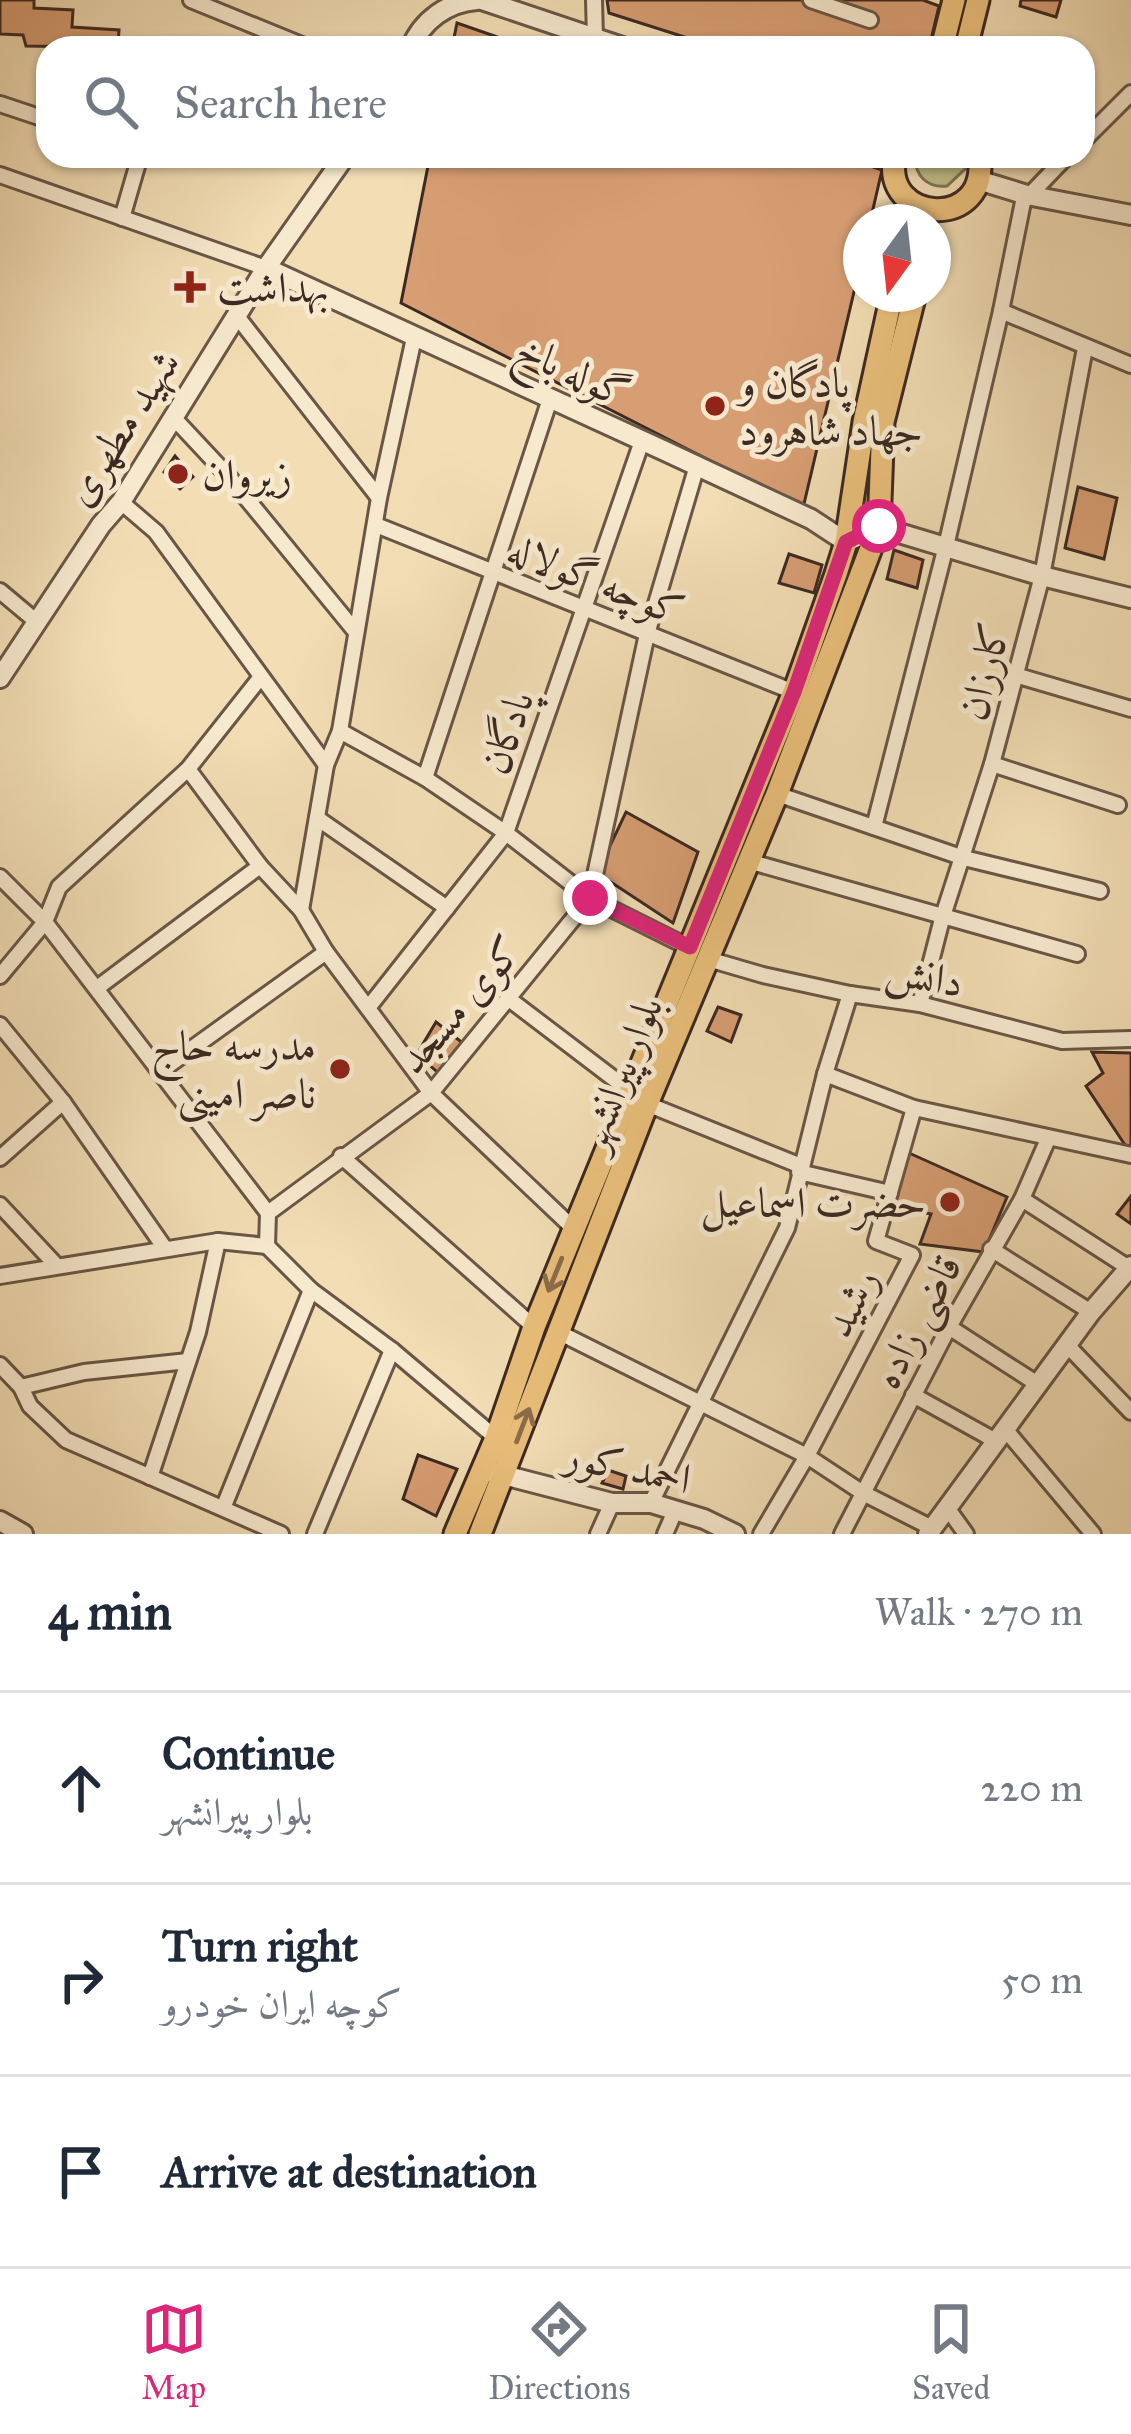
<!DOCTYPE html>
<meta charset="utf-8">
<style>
:root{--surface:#fff;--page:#f6f6f7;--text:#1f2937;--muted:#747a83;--line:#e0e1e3;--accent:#db2777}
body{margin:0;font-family:"IM FELL Great Primer",Amiri,serif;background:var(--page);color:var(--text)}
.compass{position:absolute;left:843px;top:204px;width:108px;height:108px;border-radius:50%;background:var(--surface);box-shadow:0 3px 9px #0004;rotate:195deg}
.stop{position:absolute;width:36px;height:36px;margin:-27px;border:9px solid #db2777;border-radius:50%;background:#fff}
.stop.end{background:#db2777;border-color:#fff;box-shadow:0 3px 12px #0008}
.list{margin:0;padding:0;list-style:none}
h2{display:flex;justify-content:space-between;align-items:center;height:156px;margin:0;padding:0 48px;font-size:51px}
h2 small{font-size:39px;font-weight:400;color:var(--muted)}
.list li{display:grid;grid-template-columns:78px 1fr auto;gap:36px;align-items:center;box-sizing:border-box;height:192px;padding:0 48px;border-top:3px solid var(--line)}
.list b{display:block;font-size:45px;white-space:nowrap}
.list p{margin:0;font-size:39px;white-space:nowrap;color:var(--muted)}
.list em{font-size:39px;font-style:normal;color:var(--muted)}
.icon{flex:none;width:66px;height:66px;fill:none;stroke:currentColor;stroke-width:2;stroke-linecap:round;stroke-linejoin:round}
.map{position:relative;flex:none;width:1131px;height:1534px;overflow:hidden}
.search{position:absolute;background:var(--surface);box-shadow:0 3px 9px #0004;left:36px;right:36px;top:36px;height:132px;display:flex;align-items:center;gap:30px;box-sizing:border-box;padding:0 42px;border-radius:36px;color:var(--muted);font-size:45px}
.sheet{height:732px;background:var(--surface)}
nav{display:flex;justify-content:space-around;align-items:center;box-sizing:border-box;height:168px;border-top:3px solid var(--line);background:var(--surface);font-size:33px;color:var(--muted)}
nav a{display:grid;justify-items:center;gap:6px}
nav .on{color:var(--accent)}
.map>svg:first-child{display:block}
.green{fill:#c0bf89;stroke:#7e7456;stroke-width:3}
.building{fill:#d79d73;stroke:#3c2922;stroke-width:3}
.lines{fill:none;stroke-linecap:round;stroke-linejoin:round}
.minor-casing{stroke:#6a5646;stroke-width:20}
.tertiary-casing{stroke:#6a5646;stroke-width:24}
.primary-casing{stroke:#3c2922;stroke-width:27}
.minor{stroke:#f7e9ce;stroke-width:14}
.tertiary{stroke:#f7e9ce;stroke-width:18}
.primary{stroke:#e9be7a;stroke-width:21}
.oneway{stroke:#8a6c4a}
.route{stroke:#db2777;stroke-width:15}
.poi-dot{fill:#8f2418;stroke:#f7e9ce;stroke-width:4.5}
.labels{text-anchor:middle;stroke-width:10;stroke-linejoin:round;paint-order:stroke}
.poi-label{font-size:42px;fill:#3c2922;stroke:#f7e9ce;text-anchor:start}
.street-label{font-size:42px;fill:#3c2922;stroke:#f7e9ce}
</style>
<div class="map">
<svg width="1131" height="1534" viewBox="0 0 1131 1534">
<rect width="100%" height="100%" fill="#f2ddb4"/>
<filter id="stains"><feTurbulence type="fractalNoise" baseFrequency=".00167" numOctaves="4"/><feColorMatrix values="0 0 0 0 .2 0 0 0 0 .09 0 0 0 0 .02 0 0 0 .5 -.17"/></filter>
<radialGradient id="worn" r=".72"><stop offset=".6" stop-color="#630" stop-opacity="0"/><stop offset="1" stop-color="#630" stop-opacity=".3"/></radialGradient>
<path class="green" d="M 915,156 L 965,156 L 965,169 L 947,186 C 927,188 915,176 915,156 Z"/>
<g class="building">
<polygon points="0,0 34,0 34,8 73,10 72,27 119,30 118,46 159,48 26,46 23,35 0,34"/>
<polygon points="607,0 923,0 939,6 929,48 719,48 609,13"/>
<polygon points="1021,0 1061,0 1056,17 1020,6"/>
<polygon points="457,23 529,48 452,48"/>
<polygon points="430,156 842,156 882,170 870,222 861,222 861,262 803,508 401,303"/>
<polygon points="175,456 193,477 180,489 164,472"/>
<polygon points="1078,487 1117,498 1104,559 1065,548"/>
<polygon points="894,550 923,560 917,588 887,579"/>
<polygon points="789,554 822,565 814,593 779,583"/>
<polygon points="626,812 698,852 673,923 597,873"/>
<polygon points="718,1007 741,1015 731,1042 707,1031"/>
<polygon points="436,1022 464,1044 444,1078 417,1054"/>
<polygon points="1092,1052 1131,1053 1131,1146 1125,1145 1086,1086 1103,1073"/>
<polygon points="909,1153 1007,1197 984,1252 920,1244 931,1214 893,1207"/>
<polygon points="1131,1196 1131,1224 1117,1214"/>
<polygon points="418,1455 457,1469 436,1516 403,1499"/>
<polygon points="608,1470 626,1476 623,1489 602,1483"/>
</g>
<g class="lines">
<g class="minor-casing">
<g id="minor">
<polyline points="191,0 309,48"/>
<polyline points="594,0 595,38"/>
<polyline points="811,0 870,20"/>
<polyline points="0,104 48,120"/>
<polyline points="1083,141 1131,93"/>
<polyline points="1067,156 1023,202 1001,311 1131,365"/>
<polyline points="0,175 266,268"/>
<polyline points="122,218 140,156"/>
<polyline points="236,315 379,498"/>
<polyline points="172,416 229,477 355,631"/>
<polyline points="121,502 156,532 326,765"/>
<polyline points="376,525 794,692"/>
<polyline points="0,591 37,622"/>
<polyline points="1015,675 1131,709"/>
<polyline points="340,731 425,778 506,833 590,898 690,948"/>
<polyline points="992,764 1118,805"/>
<polyline points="188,769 260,866 301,910 326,952 431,1093 574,1229"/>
<polyline points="425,778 550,399"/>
<polyline points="777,794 964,858 1100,891"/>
<polyline points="317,818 447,908"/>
<polyline points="874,827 946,546 1001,311"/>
<polyline points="748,861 1077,954"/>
<polyline points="0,877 45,922 268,1213"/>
<polyline points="301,910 326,765 340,731 379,498 414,338"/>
<polyline points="708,959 763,975 850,994 920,1004 1062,1041 1131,1039"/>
<polyline points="0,976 45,922 59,887 188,769 260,678"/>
<polyline points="97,988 260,866"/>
<polyline points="509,999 647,1104 801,1166"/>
<polyline points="920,1004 942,919 992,764 1042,576 1085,348"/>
<polyline points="368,1008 506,833 642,441"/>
<polyline points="0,1025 63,1102 164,1247"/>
<polyline points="162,1070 326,952"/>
<polyline points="825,1074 914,1108 1131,1155"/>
<polyline points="341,1156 534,1327"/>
<polyline points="0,1158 63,1102"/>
<polyline points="799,1172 890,1193"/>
<polyline points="1022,1199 1129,1268"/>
<polyline points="0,1205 55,1264"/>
<polyline points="267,1246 268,1213 431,1093 590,898 647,634 696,469"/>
<polyline points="267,1246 311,1290 392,1350 496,1438"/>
<polyline points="991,1249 1091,1312"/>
<polyline points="0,1276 218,1241 267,1246"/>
<polyline points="949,1327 1039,1385"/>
<polyline points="560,1333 807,1456 863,1493 932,1528"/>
<polyline points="1067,1345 1131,1412"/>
<polyline points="0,1365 21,1387 30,1406 66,1440 281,1534"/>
<polyline points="21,1387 84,1372 188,1361"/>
<polyline points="913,1395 996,1441"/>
<polyline points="1005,1429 1093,1534"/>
<polyline points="150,1477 198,1332 218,1241"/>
<polyline points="651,1503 787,1228 825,1074 850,994"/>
<polyline points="224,1506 311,1290"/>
<polyline points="948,1509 966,1534"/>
<polyline points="315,1534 392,1350"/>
<polyline points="598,1534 612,1503"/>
<polyline points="665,1534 675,1511"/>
<polyline points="761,1534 807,1456 912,1255 876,1241 914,1108"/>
<polyline points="842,1534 949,1327 1022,1199 1048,1139"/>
</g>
</g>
<g class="tertiary-casing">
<g id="tertiary">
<polyline points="482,0 625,48"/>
<path d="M 411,48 C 422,20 448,2 477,0"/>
<polyline points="978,180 1027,195 1131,215"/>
<polyline points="266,268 665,451 811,519 846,542 879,527 1042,576 1131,598"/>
<polyline points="0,678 101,525 121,502 266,268 345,156"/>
<polyline points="492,1472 612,1503 651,1503 704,1519 735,1534"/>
<polyline points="0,1521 23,1534"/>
<polyline points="928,1534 1091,1312 1131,1266"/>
</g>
</g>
<g class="primary-casing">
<g id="primary">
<polyline points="942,48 954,0"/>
<polyline points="966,48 978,0"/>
<path d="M 895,156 C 880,224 991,231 979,156"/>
<polyline points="455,1534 496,1438 534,1327 794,692 836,574 846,542 864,422 892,294"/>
<polyline points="480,1534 647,1104 777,794 879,527 883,422 915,294"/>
</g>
</g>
<use href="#minor" class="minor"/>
<use href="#tertiary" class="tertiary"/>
<use href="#primary" class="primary"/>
</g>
<defs><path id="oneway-shaft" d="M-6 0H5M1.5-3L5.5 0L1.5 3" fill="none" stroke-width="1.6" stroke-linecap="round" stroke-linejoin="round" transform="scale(3)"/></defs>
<g class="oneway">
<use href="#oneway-shaft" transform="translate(555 1275) rotate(112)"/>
<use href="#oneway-shaft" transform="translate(523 1425) rotate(-69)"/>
</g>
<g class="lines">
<polyline class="route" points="590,898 690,947 794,692 846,542 879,526"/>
</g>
<g class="poi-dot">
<path d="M184 269h12v12h12v12h-12v12h-12v-12h-12v-12h12z"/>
<circle cx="715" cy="406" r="12"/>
<circle cx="178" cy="474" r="12"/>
<circle cx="340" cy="1069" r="12"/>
<circle cx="950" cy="1202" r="12"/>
</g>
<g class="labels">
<g class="poi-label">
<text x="217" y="302">بهداشت</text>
<text x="739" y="397">پادگان و<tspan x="739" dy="48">جهاد شاهرود</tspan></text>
<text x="202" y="489">زیروان</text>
<text x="316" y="1060" text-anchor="end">مدرسه حاج<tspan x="316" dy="48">ناصر امینی</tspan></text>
<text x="926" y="1217" text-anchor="end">حضرت اسماعیل</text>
</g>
<g class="street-label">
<text transform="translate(573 370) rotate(25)" y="15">گوله باخ</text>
<text transform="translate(121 427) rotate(-57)" y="15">شهید مطهری</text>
<text transform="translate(596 579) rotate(21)" y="15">کوچه گولاله</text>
<text transform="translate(983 671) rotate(-75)" y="15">کارزان</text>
<text transform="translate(506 732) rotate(-71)" y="15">پادگان</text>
<text transform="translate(925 975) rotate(11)" y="15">دانش</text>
<text transform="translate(459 1004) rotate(-49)" y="15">کوی مسجد</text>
<text transform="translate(619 1073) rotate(-68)" y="15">بلوار پیرانشهر</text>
<text transform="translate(850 1302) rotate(-63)" y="15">رشید</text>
<text transform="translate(916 1321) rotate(-62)" y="15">قاضی زاده</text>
<text transform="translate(628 1466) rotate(12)" y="15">احمد کور</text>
</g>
</g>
<rect width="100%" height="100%" filter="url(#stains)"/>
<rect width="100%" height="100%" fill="url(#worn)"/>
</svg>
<svg class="compass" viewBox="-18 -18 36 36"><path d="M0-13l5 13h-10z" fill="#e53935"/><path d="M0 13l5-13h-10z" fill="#747a83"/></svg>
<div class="stop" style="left:879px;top:526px"></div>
<div class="stop end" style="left:590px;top:898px"></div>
<div class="search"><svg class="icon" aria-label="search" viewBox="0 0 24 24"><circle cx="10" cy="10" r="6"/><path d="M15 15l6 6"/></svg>Search here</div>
</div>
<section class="sheet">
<h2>4 min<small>Walk · 270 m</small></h2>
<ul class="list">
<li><svg class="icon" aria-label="ahead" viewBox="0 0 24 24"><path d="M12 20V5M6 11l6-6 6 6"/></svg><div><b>Continue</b><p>بلوار پیرانشهر</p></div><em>220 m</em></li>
<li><svg class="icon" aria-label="right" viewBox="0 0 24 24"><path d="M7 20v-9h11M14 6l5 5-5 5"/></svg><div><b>Turn right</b><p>کوچه ایران خودرو</p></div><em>50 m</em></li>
<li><svg class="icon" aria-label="arrive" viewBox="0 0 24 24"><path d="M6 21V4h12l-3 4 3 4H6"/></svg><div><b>Arrive at destination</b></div></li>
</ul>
</section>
<nav>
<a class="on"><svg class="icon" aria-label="map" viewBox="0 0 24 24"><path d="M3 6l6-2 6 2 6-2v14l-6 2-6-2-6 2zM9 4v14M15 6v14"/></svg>Map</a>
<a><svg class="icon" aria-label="directions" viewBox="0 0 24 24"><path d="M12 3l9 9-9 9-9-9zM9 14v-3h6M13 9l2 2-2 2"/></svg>Directions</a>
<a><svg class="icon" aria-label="saved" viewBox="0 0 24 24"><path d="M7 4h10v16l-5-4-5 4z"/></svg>Saved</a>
</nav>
